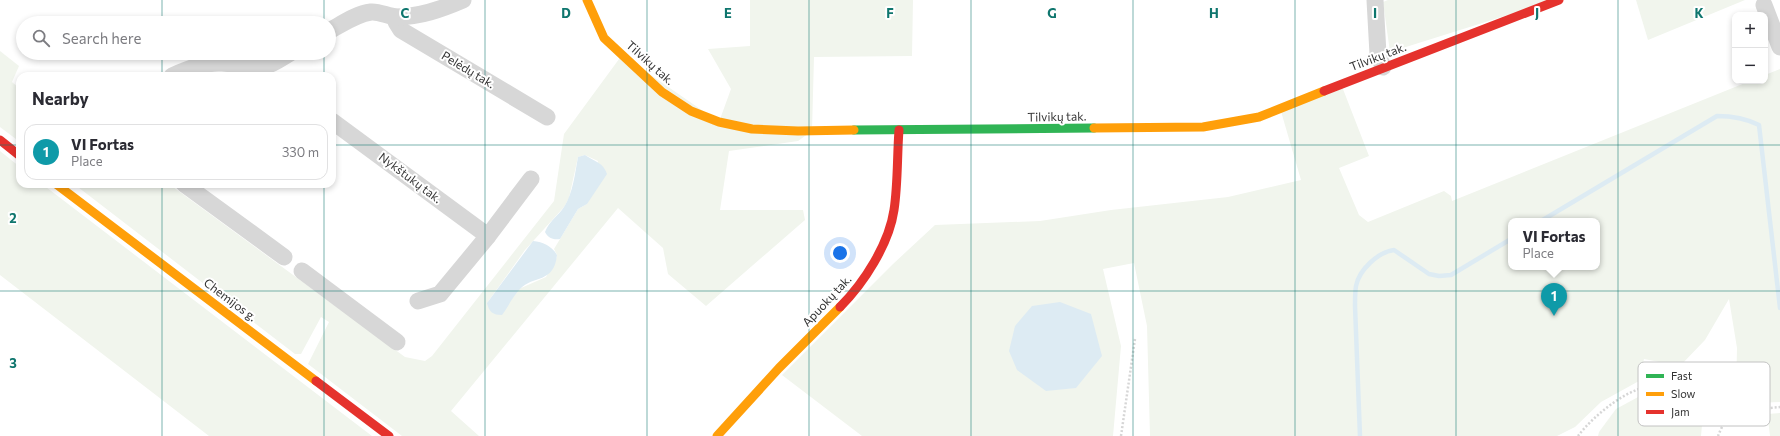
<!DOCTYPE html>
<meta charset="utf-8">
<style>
:root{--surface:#fff;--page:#f2f2f3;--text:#2b2b33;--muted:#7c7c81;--line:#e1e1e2;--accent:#db2777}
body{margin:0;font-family:Commissioner,sans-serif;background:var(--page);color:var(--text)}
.controls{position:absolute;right:12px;top:12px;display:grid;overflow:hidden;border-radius:8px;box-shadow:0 2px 6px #0003}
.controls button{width:36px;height:36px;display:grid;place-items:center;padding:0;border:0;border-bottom:1px solid var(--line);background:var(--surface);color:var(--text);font:20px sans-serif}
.you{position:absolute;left:840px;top:253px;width:14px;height:14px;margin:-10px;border:3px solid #fff;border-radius:50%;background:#1a73e8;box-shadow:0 0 0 6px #1a73e833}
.badge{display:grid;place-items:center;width:26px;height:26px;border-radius:50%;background:var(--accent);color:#fff;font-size:13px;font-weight:700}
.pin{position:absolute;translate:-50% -33px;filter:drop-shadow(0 1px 2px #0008)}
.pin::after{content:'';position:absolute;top:21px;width:14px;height:12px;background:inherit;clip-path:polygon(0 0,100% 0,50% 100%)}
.popup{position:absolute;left:1508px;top:218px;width:92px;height:52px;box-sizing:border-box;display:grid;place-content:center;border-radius:8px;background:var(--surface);filter:drop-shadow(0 1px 3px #0005);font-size:13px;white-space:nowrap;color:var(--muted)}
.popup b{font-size:15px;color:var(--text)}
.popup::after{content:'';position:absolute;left:50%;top:100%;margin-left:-8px;border:8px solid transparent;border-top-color:var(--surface)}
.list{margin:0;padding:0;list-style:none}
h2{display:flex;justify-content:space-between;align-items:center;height:52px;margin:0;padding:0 16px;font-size:17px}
h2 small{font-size:13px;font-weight:400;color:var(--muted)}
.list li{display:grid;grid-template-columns:26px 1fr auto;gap:12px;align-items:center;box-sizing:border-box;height:56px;margin:0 8px 8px;padding:0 8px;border:1px solid var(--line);border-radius:12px}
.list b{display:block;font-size:15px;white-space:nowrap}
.list p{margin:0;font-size:13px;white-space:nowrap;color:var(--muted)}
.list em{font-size:13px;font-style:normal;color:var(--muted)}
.icon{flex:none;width:22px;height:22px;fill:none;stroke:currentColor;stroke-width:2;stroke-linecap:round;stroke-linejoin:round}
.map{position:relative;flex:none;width:1780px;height:436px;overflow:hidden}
.search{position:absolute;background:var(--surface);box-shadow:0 2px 6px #0003;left:16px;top:16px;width:320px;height:44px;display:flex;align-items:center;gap:10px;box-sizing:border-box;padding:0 14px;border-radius:22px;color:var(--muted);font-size:15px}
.panel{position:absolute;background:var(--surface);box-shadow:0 2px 6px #0003;left:16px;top:72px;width:320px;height:116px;border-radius:12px}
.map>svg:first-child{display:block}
.green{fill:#f1f5ed;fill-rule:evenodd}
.water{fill:#ddebf3}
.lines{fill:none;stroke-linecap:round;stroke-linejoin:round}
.stream{stroke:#ddebf3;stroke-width:4.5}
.path{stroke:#d6d6d6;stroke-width:2.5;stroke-dasharray:2 2;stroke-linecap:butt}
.street{stroke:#d7d7d7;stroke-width:17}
.fast{stroke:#30b455;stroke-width:9}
.slow{stroke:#ff9f0a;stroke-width:9}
.jam{stroke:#e5322d;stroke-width:9}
.grid{fill:none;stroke:#0f766e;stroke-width:1;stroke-opacity:0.55}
.labels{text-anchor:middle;stroke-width:4;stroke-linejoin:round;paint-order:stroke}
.street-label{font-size:12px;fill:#333;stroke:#fff}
.key{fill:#fff;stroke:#c2c2c2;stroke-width:1}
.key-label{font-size:11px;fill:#333}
.grid-label{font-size:13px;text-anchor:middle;font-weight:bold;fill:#0f766e;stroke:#fff;stroke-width:4;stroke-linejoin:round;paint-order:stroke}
</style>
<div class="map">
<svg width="1780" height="436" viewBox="0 0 1780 436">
<rect width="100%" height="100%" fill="#fff"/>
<g class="green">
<path d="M 750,0 L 913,0 L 912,56 L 814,57 L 812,131 L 798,141 L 729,151 L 720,210 L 803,210 L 805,220 L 706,306 L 668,274 L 663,248 L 618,208 L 451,411 L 479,436 L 402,436 L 308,364 L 329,322 L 321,317 L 301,354 L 295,354 L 74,184 L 169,184 L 405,357 L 425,361 L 432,356 L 554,201 L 564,134 L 622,55 L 719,122 L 731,89 L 708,49 L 750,46 ZM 585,155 L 598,161 L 587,204 L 578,209 L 554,249 L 557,255 L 556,259 L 546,277 L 487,303 L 525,250 L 564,207 L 569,198 L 578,157 Z"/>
<polygon points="1388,0 1555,0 1390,52 1383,2"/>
<polygon points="1636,0 1745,0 1648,40"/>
<polygon points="0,51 19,66 12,82 20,89 20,142 0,127"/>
<path d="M 1780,69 L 1780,402 C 1757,403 1732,406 1711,395 L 1711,388 L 1736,395 L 1737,348 L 1729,299 L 1705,340 L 1680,366 L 1644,359 L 1639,381 L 1601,402 L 1575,427 L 1557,436 L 1150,436 L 1147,326 L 1134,263 L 1103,269 L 1121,346 L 1113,436 L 862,436 L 782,375 L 893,264 L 935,225 L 1040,221 L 1111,210 L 1228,197 L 1301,180 L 1280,108 L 1341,84 L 1369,156 L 1339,168 L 1359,215 L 1368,222 L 1444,191 L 1451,196 L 1452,201 L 1750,81 L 1765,81 L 1765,75 ZM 1511,221 L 1597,221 L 1597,267 L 1511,267 Z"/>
<polygon points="0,151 20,167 20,184 42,184 372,436 209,436 0,275"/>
<polygon points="1640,396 1669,396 1689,408 1702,425 1701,436 1598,436 1599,432 1616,409"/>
<polygon points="1780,413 1780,436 1770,436 1768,419 1757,419 1756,415"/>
</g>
<g class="water">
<path d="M 585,155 C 595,162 603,162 607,174 L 587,204 L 578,209 L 560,239 C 553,240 548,238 545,232 C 549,221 558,216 564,207 C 573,193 575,173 578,157 Z"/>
<path d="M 533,241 C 543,242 552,246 557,255 C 554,284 533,275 520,289 C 513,296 508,307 502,315 C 493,315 489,312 487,303 Z"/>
<polygon points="1060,302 1091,314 1102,356 1076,388 1046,391 1017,370 1009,351 1015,326 1032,306"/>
</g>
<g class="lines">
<g class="stream">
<path d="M 1541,221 L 1717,116 C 1732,116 1745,118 1759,125 L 1780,308"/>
<path d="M 1360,436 L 1355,306 C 1355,299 1355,292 1356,286 C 1359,270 1378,252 1394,250 L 1429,274 L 1439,276 L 1451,275 L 1511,239"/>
</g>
<g class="path">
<polyline points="1121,436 1135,339"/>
<path d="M 1578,436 C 1594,415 1631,384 1660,385 C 1671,385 1697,396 1706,402 C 1714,407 1720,414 1727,420"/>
<path d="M 1718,436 C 1720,431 1723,423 1728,420 C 1741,409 1763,409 1780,407"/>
</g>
<g class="street">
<polyline points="1375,0 1378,54 1383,67"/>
<polyline points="1764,5 1780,47"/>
<polyline points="396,17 396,22 401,30 547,117"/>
<path d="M 329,31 C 342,24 356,14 371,12 C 379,11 389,17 397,17 C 420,17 442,9 463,0"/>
<path d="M 172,76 C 188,69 205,62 222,63 C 237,64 251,68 265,66 C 274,64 283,57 290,53"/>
<polyline points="332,121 488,236"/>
<polyline points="184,184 284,257"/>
<polyline points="302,271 397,342"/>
<polyline points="418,301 440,294 488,236 531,179"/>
</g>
<polyline class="fast" points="854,130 1094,128"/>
<g class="slow">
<polyline points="587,0 604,38 662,92 691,111 719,122 752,129 798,131 854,130"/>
<polyline points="1094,128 1203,127 1259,117 1324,91"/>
<polyline points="56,184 316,381"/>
<polyline points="717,436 779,368 840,307"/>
</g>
<g class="jam">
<polyline points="1324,91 1559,0"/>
<polyline points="0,140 20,156"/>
<path d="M 840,307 C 864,283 889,244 894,210 C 898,184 897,156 899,130"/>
<polyline points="316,381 389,436"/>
</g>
</g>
<path class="grid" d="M 162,0 L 162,23M 324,0 L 324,23M 485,0 L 485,436M 647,0 L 647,436M 809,0 L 809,436M 971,0 L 971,436M 1133,0 L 1133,436M 1295,0 L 1295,436M 1456,0 L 1456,436M 1618,0 L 1618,436M 162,53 L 162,76M 324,53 L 324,76M 0,145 L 20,145M 332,145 L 1780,145M 162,184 L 162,436M 324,184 L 324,436M 0,291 L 1780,291"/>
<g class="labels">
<g class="street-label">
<text transform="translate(1378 57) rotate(-21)" y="4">Tilvikų tak.</text>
<text transform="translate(650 63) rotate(42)" y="4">Tilvikų tak.</text>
<text transform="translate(468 70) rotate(31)" y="4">Pelėdų tak.</text>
<text transform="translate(1057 117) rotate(-1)" y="4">Tilvikų tak.</text>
<text transform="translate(410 178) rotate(37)" y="4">Nykštukų tak.</text>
<text transform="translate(230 300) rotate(37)" y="4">Chemijos g.</text>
<text transform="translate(827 301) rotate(-47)" y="4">Apuokų tak.</text>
</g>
</g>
<rect x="1638" y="362" width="132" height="64" rx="6" class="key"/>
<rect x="1646" y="374" width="18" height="4" fill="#30b455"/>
<rect x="1646" y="392" width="18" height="4" fill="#ff9f0a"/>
<rect x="1646" y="410" width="18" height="4" fill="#e5322d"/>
<g class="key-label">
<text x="1671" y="380">Fast</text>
<text x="1671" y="398">Slow</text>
<text x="1671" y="416">Jam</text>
</g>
<g class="grid-label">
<text x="405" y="18">C</text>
<text x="566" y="18">D</text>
<text x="728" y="18">E</text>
<text x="890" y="18">F</text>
<text x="1052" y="18">G</text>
<text x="1214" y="18">H</text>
<text x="1375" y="18">I</text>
<text x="1537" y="18">J</text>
<text x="1699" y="18">K</text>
<text x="13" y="223">2</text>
<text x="13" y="368">3</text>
</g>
</svg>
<div class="controls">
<button>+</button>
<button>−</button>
</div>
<div class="you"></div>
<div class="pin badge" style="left:1554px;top:316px;background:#0f9aa8">1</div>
<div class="popup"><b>VI Fortas</b>Place</div>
<div class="search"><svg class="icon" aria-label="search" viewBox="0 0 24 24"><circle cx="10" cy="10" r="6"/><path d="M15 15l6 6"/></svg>Search here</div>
<section class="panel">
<h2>Nearby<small></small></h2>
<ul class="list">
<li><span class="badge" style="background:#0f9aa8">1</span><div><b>VI Fortas</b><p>Place</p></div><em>330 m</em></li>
</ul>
</section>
</div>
